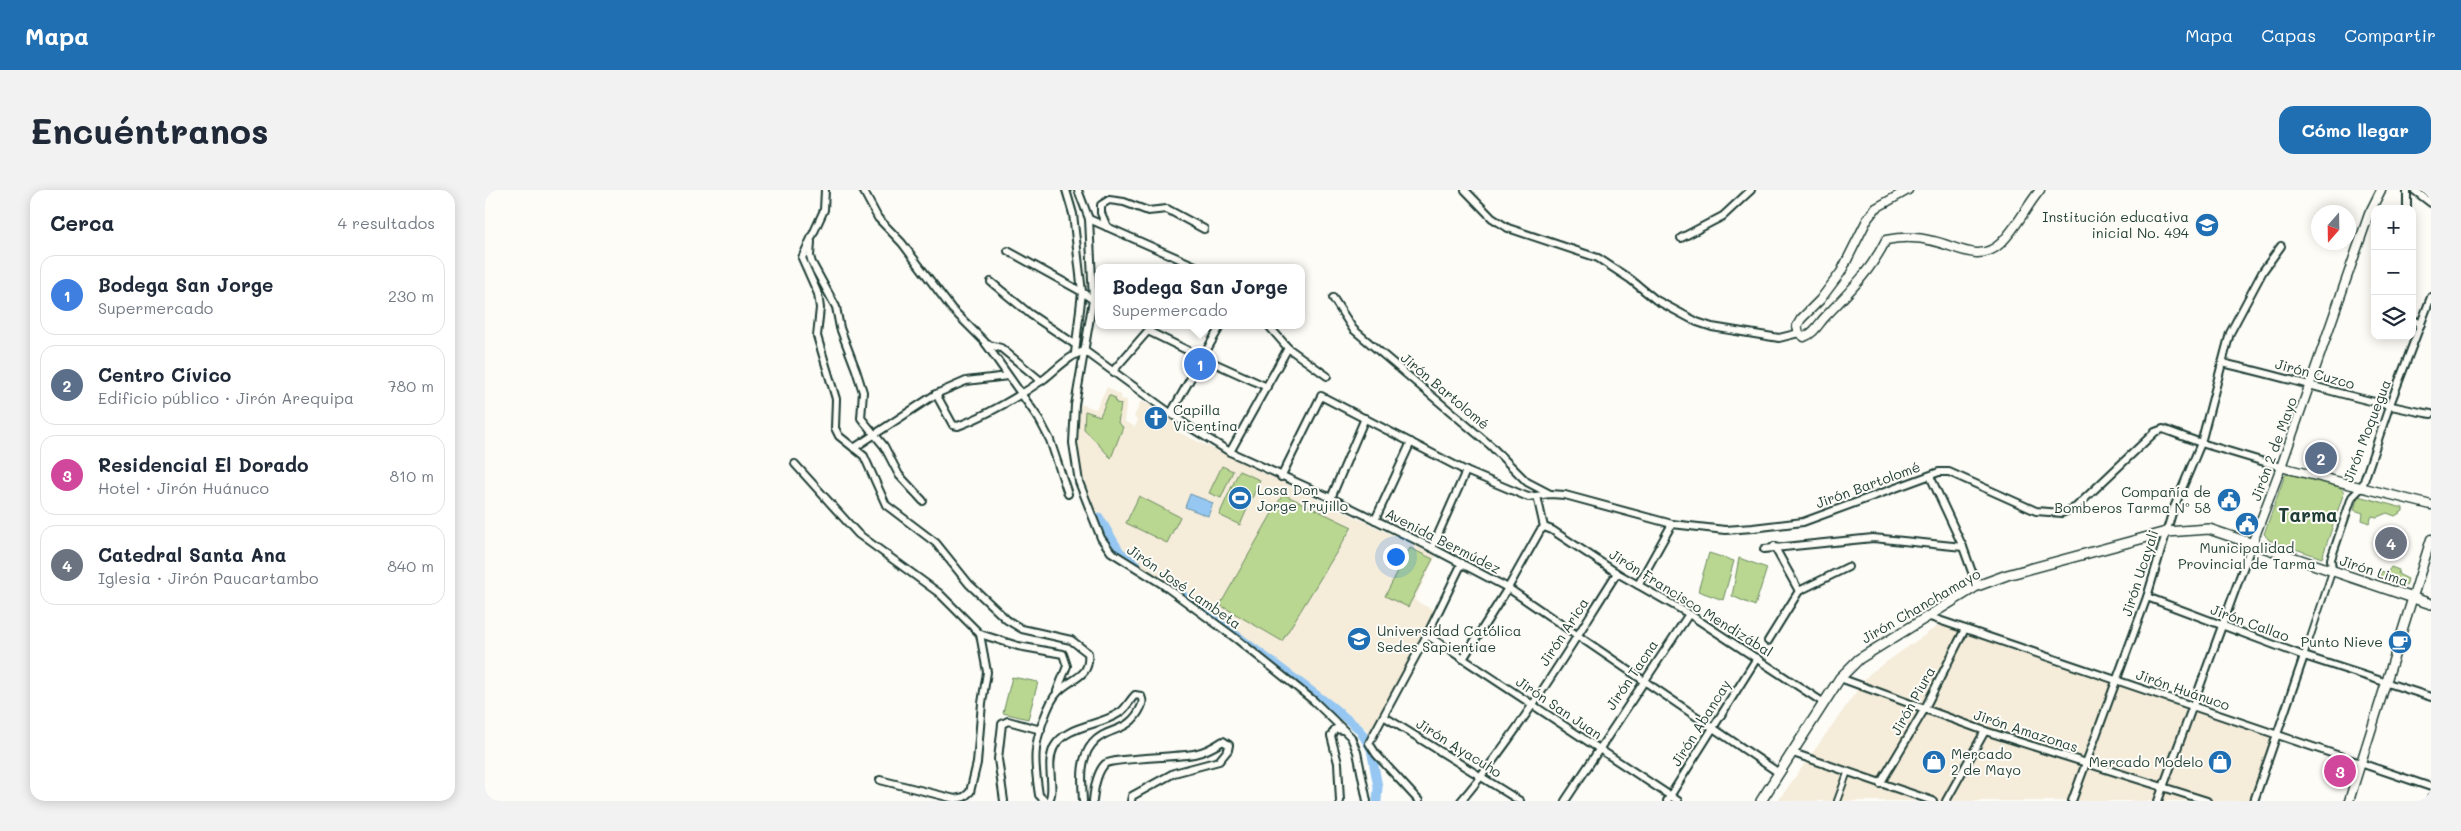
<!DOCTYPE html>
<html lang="es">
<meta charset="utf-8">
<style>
:root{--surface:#fff;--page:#f2f2f3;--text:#1f2937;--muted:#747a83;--line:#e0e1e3;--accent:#1f6fb2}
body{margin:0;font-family:Mali,sans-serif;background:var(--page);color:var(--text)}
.controls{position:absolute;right:15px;top:15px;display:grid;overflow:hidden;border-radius:10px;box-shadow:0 2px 12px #0003}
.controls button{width:45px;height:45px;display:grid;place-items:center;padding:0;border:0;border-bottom:1px solid var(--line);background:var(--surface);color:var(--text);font:25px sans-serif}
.compass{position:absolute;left:1826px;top:15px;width:45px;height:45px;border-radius:50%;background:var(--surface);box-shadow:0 2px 12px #0003;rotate:200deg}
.you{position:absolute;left:910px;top:366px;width:18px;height:18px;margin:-12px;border:4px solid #fff;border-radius:50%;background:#1a73e8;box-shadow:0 0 0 8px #1a73e833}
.badge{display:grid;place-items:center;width:32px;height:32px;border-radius:50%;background:var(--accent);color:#fff;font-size:16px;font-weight:700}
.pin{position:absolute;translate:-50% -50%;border:2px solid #fff;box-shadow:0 1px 5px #0006}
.popup{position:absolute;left:610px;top:74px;width:210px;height:65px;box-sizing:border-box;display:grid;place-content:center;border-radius:10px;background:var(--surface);filter:drop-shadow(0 1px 4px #0005);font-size:16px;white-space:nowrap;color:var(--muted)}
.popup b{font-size:19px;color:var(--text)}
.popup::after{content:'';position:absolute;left:50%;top:100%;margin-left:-10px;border:10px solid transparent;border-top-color:var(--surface)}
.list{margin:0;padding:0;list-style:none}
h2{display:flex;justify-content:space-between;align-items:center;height:65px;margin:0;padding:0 20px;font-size:21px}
h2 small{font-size:16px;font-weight:400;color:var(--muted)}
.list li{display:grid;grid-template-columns:32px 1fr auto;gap:15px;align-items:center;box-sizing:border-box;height:80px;margin:0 10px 10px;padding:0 10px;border:1px solid var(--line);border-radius:15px}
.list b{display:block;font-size:19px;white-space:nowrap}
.list p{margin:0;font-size:16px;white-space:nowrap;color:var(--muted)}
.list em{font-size:16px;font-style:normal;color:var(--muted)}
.icon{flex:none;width:28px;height:28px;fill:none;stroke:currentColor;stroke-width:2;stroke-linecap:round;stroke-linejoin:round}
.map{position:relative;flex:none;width:1946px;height:611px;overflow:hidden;border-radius:15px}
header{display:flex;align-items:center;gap:30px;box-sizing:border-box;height:70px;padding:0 25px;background:var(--accent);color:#fff}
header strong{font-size:24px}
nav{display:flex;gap:28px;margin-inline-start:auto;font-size:18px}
.intro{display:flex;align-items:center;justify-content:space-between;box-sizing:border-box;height:120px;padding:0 30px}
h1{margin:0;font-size:35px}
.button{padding:12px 22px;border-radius:15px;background:var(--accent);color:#fff;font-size:18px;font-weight:700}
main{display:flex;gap:30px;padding:0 30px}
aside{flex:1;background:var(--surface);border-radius:15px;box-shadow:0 2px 12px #0003}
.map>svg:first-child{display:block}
.built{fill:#f5ecda}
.green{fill:#b9d790;stroke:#6c8a62}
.water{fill:#95c7f2;stroke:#6690a6}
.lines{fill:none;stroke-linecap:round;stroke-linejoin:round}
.canal{stroke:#95c7f2;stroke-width:9}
.pedestrian-casing{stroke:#1f3d34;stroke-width:8}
.minor-casing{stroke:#1f3d34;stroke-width:10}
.tertiary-casing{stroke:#1f3d34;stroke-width:11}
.secondary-casing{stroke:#1f3d34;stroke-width:12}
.pedestrian{stroke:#fdfcf7;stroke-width:4.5}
.minor{stroke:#fdfcf7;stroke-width:6}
.tertiary{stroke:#fdfcf7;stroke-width:8}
.secondary{stroke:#fdfcf7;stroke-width:9}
.labels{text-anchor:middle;stroke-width:4;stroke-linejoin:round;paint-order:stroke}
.poi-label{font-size:14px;fill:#1f3d34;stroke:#fdfcf7;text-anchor:end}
.street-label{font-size:14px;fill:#1f3d34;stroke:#fdfcf7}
.district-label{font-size:19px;font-weight:bold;fill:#1f3d34;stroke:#fdfcf7}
</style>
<header>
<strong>Mapa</strong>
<nav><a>Mapa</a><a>Capas</a><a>Compartir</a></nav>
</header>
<div class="intro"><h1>Encuéntranos</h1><a class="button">Cómo llegar</a></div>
<main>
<aside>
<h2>Cerca<small>4 resultados</small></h2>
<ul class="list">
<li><span class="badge" style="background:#3f7fe0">1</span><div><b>Bodega San Jorge</b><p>Supermercado</p></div><em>230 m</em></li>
<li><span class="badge" style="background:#5c6f8a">2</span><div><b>Centro Cívico</b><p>Edificio público · Jirón Arequipa</p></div><em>780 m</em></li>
<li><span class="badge" style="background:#d1479c">3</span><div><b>Residencial El Dorado</b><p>Hotel · Jirón Huánuco</p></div><em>810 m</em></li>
<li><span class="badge" style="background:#6b7280">4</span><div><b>Catedral Santa Ana</b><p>Iglesia · Jirón Paucartambo</p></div><em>840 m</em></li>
</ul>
</aside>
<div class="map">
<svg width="1946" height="611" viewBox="0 0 1946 611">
<rect width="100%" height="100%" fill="#fdfcf7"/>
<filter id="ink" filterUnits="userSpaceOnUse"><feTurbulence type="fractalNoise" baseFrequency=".02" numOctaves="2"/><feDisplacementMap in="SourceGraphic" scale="10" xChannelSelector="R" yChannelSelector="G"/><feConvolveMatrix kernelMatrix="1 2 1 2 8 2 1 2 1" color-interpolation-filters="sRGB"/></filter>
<g filter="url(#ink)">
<g class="built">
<polygon points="622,197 636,205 636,209 642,210 639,231 650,237 653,230 649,227 656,211 693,229 689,240 951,366 929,410 950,421 885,542 642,366 609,317 596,280 592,250 595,214 611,219"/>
<polygon points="1460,431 1707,516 1790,548 1769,611 1293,611 1384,484"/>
</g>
<g class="green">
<polygon points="624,205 630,208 631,213 636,214 633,233 638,237 626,268 599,239 600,221 615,226"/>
<polygon points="737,276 748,281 736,308 724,303"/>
<polygon points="754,281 775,290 755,335 734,325"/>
<polygon points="1808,284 1855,297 1859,302 1837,368 1784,350 1779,344 1800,285"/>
<polygon points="798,304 867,337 797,451 735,415"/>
<polygon points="654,306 695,327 682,353 641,333"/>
<polygon points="1873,306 1918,318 1918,321 1910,326 1902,323 1892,327 1887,326 1884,333 1877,330 1878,323 1869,320"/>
<polygon points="925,358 948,369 923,417 900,406"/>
<polygon points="1224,363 1249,371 1238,410 1213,401"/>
<polygon points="1254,368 1282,378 1270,416 1247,406"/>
<polygon points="1906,377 1914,380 1913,384 1923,389 1921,396 1895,387 1896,381 1902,383"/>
<polygon points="527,487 553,492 543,529 518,523"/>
</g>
<polygon class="water" points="705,304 728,313 723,326 700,317"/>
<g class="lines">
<g class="canal">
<polyline points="614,327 635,362 652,375"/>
<polyline points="692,401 845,515 874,539 886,559 893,597 892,611"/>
</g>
<g class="pedestrian-casing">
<g id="pedestrian">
<polyline points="1819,466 1847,382"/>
<polyline points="1352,611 1363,581"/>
</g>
</g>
<g class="minor-casing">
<g id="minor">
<path d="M 340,0 L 339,20 L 317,68 L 333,104 L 335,118 L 332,146 L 351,209 L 350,238 L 354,246 L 379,266 L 401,315 L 451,353 L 484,394 L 522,430 L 537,439 L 586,450 L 603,463 C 606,488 587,487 573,502 C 563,512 552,546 551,559 C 549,574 552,591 554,605 L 560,611"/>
<polyline points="378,0 393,28 417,53 467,119 499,151 554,229 565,250 583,304"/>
<polyline points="581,0 588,24 597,102 608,110"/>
<polyline points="593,0 604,29 608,110 590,215 588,253 594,292 616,348 626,362 677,394 753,450 829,511 866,547 872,562 882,611"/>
<polyline points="980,0 1007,28 1023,38 1113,68 1145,89 1171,110 1212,132 1227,137 1294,148 1314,143"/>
<polyline points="1929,0 1946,13"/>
<polyline points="1922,19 1922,0"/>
<polyline points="604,29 715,78"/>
<polyline points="622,37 616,23 616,15 624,10 639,12 663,21 682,19 719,39"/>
<polyline points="1196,48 1238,26 1266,0"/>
<polyline points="326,52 325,66 327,73 351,117 355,138 371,180 378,202 376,228 399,256 414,285 438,311"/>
<polyline points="523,61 597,102 590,163"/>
<polyline points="506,92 545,124 591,155"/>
<polyline points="848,108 868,139 1005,255 1042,292 1065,304"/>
<polyline points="1927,129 1936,134"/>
<polyline points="783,135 803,158 842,186"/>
<polyline points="663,141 718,168 782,197"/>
<polyline points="501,154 516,158 556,191"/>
<polyline points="600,161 703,236 745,262 846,308 947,358 1023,398 1294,583"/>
<path d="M 1737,173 C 1807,188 1875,212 1946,224"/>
<polyline points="628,181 668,135"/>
<path d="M 451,204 L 468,235 L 473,236 C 500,226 535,206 559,189 C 572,179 584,165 600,161"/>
<polyline points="686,223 736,135"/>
<polyline points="369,258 451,204 481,191 523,186"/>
<polyline points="745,262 803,158"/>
<polyline points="310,274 373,344 454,403 495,444 533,456 578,464 582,476 572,501"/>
<polyline points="1445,286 1478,357 1492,396"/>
<polyline points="796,287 836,206 981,281 1043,307 1065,304 1080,305 1187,334 1240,340 1268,338 1318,332 1454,282 1464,282 1551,321 1577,323 1591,317 1670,242 1678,239 1716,253 1796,277"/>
<polyline points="1052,306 1059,337"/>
<polyline points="846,308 880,228"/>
<polyline points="890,330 926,252"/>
<polyline points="1059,337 1067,340 1132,383 1204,424 1339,513"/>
<polyline points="1289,356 1314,401"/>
<polyline points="947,358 981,281"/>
<polyline points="1279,359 1388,348 1478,357"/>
<polyline points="1847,382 1846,369 1867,307 1877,297 1904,217 1946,107"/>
<polyline points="1153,395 1187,334"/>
<polyline points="1314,401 1363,377"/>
<polyline points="1662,407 1819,466 1946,507"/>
<polyline points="1442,426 1946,597"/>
<polyline points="942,445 1193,611"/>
<polyline points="1283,451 1314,401"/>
<polyline points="978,469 1023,398 1055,341 1059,337"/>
<polyline points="1355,488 1500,541 1722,611"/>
<polyline points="900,527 1035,611"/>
<polyline points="1308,563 1448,611"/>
<polyline points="395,590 470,609 479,607 485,602 492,573 497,513 502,482 495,444"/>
<polyline points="1395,594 1439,520 1480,439"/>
<polyline points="519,611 513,569 517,534 523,531 556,540"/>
<path d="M 561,611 L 564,610 C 571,599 560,575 569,557 C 581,535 615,536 634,523 C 641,519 644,511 650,505 L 656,506 C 658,511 658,512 656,517 C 644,544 622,536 607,554 C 594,570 597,592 598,611"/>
<path d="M 608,611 C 609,600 612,582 620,574 C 627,568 694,567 709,564 C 719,562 729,557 738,551 L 744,555 L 743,560 L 734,571 L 689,583 L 647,606 L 646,611"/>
<polyline points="855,611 853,573 846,546 850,539 858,540"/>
<polyline points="934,611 891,564 884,553 942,445 977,373"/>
<path d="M 976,611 C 1035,541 1083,460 1132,383"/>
<polyline points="1080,611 1204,424"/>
<polyline points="1182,611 1272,468"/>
<polyline points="1461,611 1500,541"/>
<polyline points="1587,611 1662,407 1688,320 1716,253 1745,143 1778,81 1796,56"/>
<polyline points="1673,611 1767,354"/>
<polyline points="1769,611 1819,466"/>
<polyline points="1945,611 1946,608"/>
</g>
</g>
<g class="tertiary-casing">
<g id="tertiary">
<path d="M 1423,0 L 1391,18 L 1383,28 L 1356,82 L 1335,110 L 1316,129 L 1312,136 L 1314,143 L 1319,147 C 1330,143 1333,134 1341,126 C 1365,101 1385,82 1401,50 C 1416,47 1433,47 1448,51 C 1472,56 1494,74 1516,53 C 1532,37 1541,17 1555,0"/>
<polyline points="1796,277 1946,315"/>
<polyline points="1767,354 1796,277 1884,24 1896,0"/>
<polyline points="1864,611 1946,349"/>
</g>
</g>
<g class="secondary-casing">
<polyline id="secondary" points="1276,611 1355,488 1374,469 1492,396 1522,385 1681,342 1724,339 1946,414"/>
</g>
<use href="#pedestrian" class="pedestrian"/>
<use href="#minor" class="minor"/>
<use href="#tertiary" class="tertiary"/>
<use href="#secondary" class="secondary"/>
</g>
</g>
<defs>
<g id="school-disc" transform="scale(1.25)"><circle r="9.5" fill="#1f6fb2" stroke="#fdfcf7"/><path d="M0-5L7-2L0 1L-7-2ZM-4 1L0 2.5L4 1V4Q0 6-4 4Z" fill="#fff"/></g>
<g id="church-disc" transform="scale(1.25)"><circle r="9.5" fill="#1f6fb2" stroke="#fdfcf7"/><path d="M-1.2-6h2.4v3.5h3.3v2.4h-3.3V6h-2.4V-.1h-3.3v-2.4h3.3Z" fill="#fff"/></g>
<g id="stadium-disc" transform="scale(1.25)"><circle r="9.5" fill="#1f6fb2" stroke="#fdfcf7"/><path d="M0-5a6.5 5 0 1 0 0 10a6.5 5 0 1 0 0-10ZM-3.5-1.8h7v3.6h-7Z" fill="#fff"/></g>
<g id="civic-disc" transform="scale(1.25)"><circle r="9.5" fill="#1f6fb2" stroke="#fdfcf7"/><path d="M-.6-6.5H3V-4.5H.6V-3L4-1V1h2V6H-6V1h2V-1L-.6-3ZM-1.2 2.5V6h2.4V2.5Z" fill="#fff"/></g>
<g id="university-disc" transform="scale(1.25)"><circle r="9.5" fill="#1f6fb2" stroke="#fdfcf7"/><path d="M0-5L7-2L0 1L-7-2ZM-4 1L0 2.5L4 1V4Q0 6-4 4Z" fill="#fff"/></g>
<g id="cafe-disc" transform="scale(1.25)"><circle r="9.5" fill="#1f6fb2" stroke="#fdfcf7"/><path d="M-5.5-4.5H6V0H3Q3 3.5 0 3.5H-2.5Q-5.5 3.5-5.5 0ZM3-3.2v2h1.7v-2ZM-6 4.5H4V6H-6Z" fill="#fff"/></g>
<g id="shop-disc" transform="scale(1.25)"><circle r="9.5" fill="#1f6fb2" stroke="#fdfcf7"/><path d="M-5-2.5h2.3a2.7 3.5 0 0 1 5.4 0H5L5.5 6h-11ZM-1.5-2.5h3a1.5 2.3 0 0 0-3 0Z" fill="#fff"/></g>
</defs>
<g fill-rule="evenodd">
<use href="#school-disc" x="1722" y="35"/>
<use href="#church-disc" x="671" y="228"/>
<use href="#stadium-disc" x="755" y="308"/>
<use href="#civic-disc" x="1744" y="310"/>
<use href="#civic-disc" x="1762" y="334"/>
<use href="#university-disc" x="874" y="449"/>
<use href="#cafe-disc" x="1915" y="452"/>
<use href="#shop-disc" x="1449" y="572"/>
<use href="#shop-disc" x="1735" y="572"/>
</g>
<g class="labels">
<g class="poi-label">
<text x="1704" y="32">Institución educativa<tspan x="1704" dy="16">inicial No. 494</tspan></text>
<text x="688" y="225" text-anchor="start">Capilla<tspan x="688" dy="16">Vicentina</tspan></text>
<text x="772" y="305" text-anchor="start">Losa Don<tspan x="772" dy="16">Jorge Trujillo</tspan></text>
<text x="1726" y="307">Compañía de<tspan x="1726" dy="16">Bomberos Tarma Nº 58</tspan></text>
<text x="1762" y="363" text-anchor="middle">Municipalidad<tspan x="1762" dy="16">Provincial de Tarma</tspan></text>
<text x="892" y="446" text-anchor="start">Universidad Católica<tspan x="892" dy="16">Sedes Sapientiae</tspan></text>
<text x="1898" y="457">Punto Nieve</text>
<text x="1466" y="569" text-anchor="start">Mercado<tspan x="1466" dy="16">2 de Mayo</tspan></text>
<text x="1718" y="577">Mercado Modelo</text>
</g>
<g class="street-label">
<text transform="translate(1830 184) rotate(15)" y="5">Jirón Cuzco</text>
<text transform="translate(960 201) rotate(40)" y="5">Jirón Bartolomé</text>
<text transform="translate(1882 241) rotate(-69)" y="5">Jirón Moquegua</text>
<text transform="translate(1789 259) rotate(-70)" y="5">Jirón 2 de Mayo</text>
<text transform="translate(1383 295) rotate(-20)" y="5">Jirón Bartolomé</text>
<text transform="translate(958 351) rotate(27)" y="5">Avenida Bermúdez</text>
<text transform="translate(1889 381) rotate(18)" y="5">Jirón Lima</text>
<text transform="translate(1655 383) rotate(-72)" y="5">Jirón Ucayali</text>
<text transform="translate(699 397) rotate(35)" y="5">Jirón José Lambeta</text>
<text transform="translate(1206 413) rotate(32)" y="5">Jirón Francisco Mendizábal</text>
<text transform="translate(1436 416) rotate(-30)" y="5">Jirón Chanchamayo</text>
<text transform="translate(1765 433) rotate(20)" y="5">Jirón Callao</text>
<text transform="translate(1079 442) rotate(-57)" y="5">Jirón Arica</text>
<text transform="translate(1147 485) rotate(-56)" y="5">Jirón Tacna</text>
<text transform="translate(1698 500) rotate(19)" y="5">Jirón Huánuco</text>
<text transform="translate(1428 511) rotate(-61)" y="5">Jirón Piura</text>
<text transform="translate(1074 518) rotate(34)" y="5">Jirón San Juan</text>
<text transform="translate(1216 533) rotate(-58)" y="5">Jirón Abancay</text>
<text transform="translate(1541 541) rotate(18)" y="5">Jirón Amazonas</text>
<text transform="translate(974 558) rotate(32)" y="5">Jirón Ayacuho</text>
</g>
<g class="district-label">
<text x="1823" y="332">Tarma</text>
</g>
</g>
</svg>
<div class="controls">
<button>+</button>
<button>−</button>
<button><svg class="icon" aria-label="layers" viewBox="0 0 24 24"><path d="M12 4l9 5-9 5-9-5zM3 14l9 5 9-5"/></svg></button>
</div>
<svg class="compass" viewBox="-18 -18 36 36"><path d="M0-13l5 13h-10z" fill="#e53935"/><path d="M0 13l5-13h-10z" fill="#747a83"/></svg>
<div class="you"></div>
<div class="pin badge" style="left:715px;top:174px;background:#3f7fe0">1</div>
<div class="popup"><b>Bodega San Jorge</b>Supermercado</div>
<div class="pin badge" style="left:1836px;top:268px;background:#5c6f8a">2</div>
<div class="pin badge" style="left:1855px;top:581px;background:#d1479c">3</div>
<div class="pin badge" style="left:1906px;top:353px;background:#6b7280">4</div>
</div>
</main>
